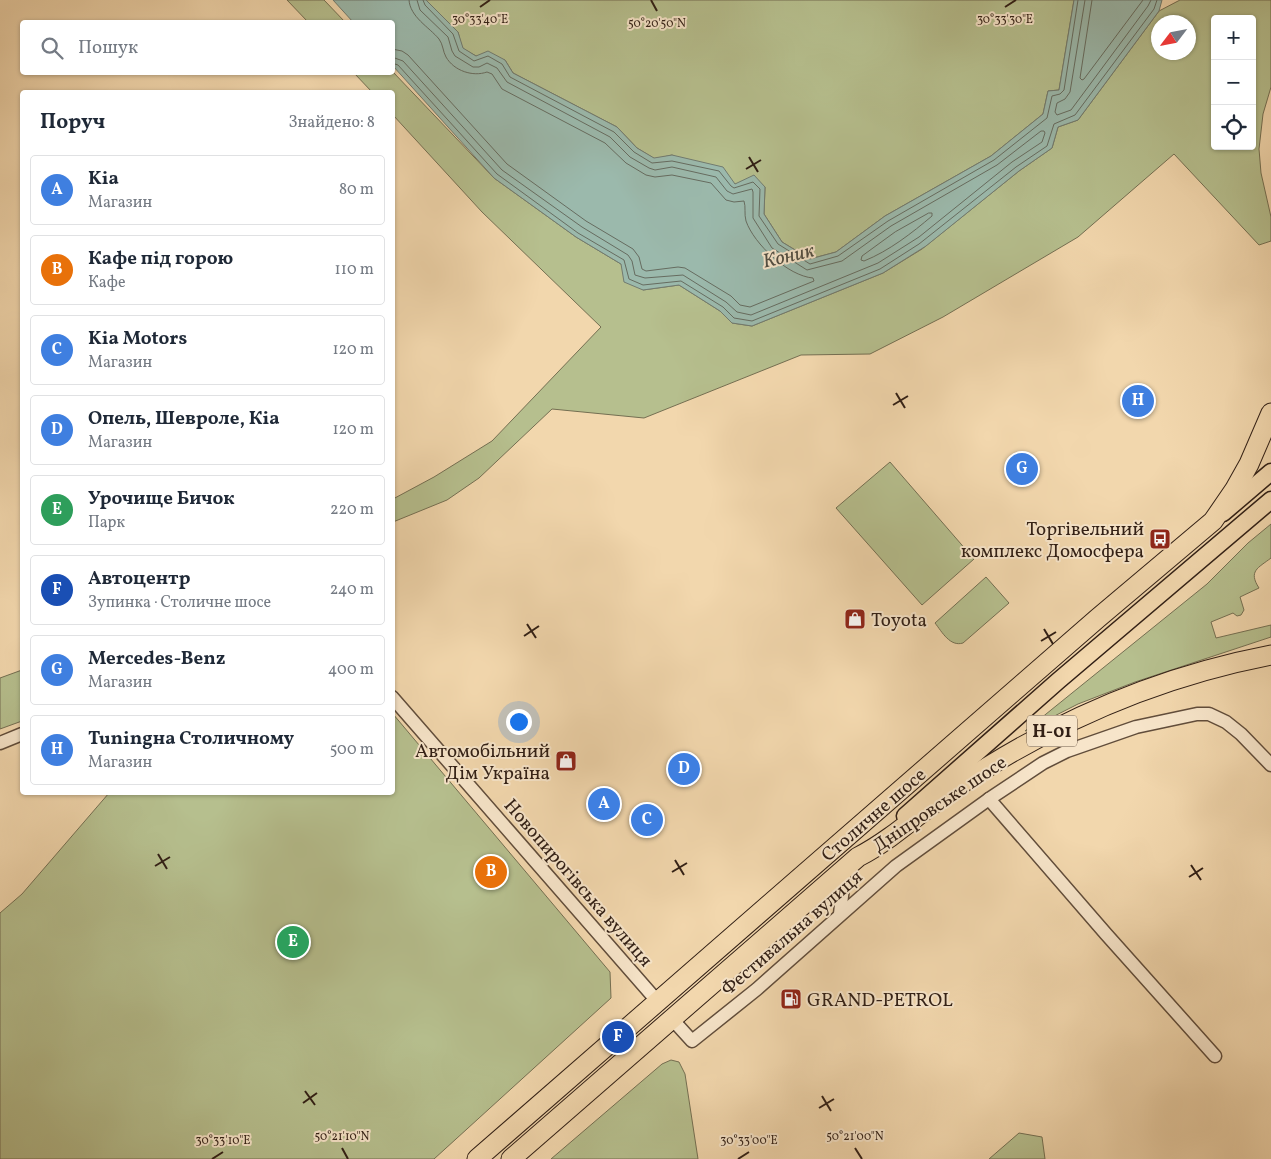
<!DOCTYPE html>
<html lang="uk">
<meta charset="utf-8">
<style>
:root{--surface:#fff;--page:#f6f6f7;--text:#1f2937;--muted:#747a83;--line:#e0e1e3;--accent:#111827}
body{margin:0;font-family:Vollkorn,serif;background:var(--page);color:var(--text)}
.controls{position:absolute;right:15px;top:15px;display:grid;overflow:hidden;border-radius:5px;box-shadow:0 1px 4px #0004}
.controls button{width:45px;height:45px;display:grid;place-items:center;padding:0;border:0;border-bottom:1px solid var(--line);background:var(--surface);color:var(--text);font:25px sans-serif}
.compass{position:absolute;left:1151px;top:15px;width:45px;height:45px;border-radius:50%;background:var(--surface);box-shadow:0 1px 4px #0004;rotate:238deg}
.you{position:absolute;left:518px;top:721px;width:18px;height:18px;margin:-12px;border:4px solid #fff;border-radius:50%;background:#1a73e8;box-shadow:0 0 0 8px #1a73e833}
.badge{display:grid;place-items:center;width:32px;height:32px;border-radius:50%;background:var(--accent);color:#fff;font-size:16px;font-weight:700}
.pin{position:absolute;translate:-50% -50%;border:2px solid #fff;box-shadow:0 1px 5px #0006}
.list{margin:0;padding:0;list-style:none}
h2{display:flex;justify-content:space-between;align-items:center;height:65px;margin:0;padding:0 20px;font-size:21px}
h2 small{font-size:16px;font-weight:400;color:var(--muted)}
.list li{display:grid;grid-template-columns:32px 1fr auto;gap:15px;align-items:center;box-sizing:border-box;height:70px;margin:0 10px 10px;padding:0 10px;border:1px solid var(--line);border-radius:5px}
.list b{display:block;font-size:19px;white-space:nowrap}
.list p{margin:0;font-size:16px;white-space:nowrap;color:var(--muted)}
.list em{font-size:16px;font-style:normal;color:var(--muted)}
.icon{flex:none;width:28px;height:28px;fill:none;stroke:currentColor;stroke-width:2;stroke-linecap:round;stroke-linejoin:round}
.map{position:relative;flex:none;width:1271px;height:1159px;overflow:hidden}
.search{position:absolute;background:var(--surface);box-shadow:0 1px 4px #0004;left:20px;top:20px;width:375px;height:55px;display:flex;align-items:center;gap:12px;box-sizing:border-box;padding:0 18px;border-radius:5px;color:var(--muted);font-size:19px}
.panel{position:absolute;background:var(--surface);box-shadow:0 1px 4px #0004;left:20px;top:90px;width:375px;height:705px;border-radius:5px}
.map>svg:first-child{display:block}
.green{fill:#b6bf8e;stroke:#746f52;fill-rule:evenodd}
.water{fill:#9bb9ac;stroke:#717b70}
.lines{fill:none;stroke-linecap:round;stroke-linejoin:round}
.shore{stroke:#666c60;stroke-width:1}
.minor-casing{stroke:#614d3b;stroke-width:15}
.major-casing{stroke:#311f15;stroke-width:19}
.highway-casing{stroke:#311f15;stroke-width:21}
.minor{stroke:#f7e5ca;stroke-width:12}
.major{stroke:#f2d7ad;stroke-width:16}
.highway{stroke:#f2d7ad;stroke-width:19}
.ticks{fill:none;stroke:#311f15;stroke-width:2}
.labels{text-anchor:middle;stroke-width:4;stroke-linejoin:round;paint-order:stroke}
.shield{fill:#f7e5ca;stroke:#6c5a4b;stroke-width:1}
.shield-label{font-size:18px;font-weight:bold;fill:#311f15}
.poi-label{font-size:19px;fill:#311f15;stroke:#f7e5ca;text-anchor:end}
.street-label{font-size:19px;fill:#311f15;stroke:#f7e5ca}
.water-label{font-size:20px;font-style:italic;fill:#514d42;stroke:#f7e5ca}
.ticks-label{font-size:12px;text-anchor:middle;fill:#311f15;stroke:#f7e5ca;stroke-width:4;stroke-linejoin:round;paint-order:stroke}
</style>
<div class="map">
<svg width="1271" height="1159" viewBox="0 0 1271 1159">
<rect width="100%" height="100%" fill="#f2d7ad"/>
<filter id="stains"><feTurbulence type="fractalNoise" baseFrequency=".004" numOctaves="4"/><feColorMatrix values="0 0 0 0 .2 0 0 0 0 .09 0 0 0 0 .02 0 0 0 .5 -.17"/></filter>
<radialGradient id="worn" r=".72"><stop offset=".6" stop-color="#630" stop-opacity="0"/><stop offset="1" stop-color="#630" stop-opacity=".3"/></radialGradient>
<g class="green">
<polygon points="287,0 324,0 345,22 308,22"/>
<polygon points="426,0 1074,0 1059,90 1048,91 1043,114 991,156 885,216 836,252 810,259 782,242 764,214 765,187 735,184 672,155 655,159 637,148 617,127 513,73 505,60 476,56 462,48 458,32"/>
<path d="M 1180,0 L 1271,0 L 1271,87 L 1263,114 L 1259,149 L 1261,173 L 1271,217 L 1271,241 L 1259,245 L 1174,154 L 1078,237 L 943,317 L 870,354 L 801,355 L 644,418 L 552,409 L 479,478 L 447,500 L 393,522 L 393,499 L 434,477 L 492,441 L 601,327 L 482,212 L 393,115 L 392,92 L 372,92 L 354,73 L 393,72 L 494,178 L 576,237 L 621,264 L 643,290 L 679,285 L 720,311 L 732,323 L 752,326 L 883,273 L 922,249 L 1019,171 L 1052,148 L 1058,127 L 1078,120 L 1159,11 ZM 1215,19 L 1252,19 L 1252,146 L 1215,146 ZM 1158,22 L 1188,22 L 1188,52 L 1158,52 Z"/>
<polygon points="890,462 974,559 922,605 836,508"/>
<path d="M 1271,524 L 1271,558 C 1258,568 1248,571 1259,588 L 1240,597 L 1244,610 L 1241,615 L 1237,616 L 1233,613 L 1211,622 L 1216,638 L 1271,625 L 1271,637 L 1135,682 L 1078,704 L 1025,731 L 1207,584 L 1248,543 Z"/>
<path d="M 986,577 L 1009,603 L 963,643 C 950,647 942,632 935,623 Z"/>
<polygon points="22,670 22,721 0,729 0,678"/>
<polygon points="393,714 610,972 611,998 434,1159 0,1159 0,913 22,894 109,793 392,792"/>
<polygon points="671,1060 679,1062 685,1074 698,1159 551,1159 662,1064"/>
<polygon points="1019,1133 1042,1137 1045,1159 989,1159"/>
</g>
<polygon class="water" points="333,0 426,0 458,32 463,48 476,56 488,51 505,60 513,73 617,127 637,148 654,158 672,155 723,167 735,184 754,175 765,187 764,214 782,242 810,259 836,252 885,216 991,156 1043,114 1048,91 1059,90 1074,0 1162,0 1159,11 1078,120 1058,127 1052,148 1019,171 926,246 883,273 752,326 732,323 720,311 679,285 643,290 624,282 621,264 576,237 494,178 393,66 392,22 353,22"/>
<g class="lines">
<g class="shore">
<polyline points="423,0 425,5 453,34 459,51 474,61 488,56 502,64 510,77 614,132 634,152 652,163 672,161 719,171 731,186 734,188 753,182 760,189 759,216 778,244 810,264 838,256 888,221 994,160 1047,118 1052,96 1060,94 1064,90 1078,0"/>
<polyline points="1085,0 1070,92 1065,99 1057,103 1055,112 1057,115 1071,110 1148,6 1151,0"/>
<polyline points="1092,0 1080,78 1082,80 1084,79 1143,0"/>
<path d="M 392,49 L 402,51 L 408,55 L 507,164 L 586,221 L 633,249 L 639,257 L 642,269 L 646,271 L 678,267 L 685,268 L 731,296 L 740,305 L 750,307 L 814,281 L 813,278 C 788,276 754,244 746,221 C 744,214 746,207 744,201 L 734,202 L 726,200 L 711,183 L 672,175 L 655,177 L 646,175 L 626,163 L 605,143 L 502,89 L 492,74 L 487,72 C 473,77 454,71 446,57 C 443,52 443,44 439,39 C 429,27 410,17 409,0"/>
<polyline points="392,57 403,61 502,170 582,227 628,255 632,261 635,275 645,278 683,275 726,302 737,312 751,315 878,263 919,237 1012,162 1042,142 1045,133 1044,131 1041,131 997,165 891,226 842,261 807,270 772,248 753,218 753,192 752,189 733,194 727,191 716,177 672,167 655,170 649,168 630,157 610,137 507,82 497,68 487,63 479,67 473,67 455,56 452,51 448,37 420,10 417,0"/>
<polyline points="392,63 398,65 497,174 578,233 624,260 629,279 643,285 681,281 723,307 734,318 752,321 880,269 919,244 1016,167 1047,146 1054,124 1075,115 1154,9 1157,0"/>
<path d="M 929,213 L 932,213 L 932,216 C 912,233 889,251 864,261 L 861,260 L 862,256 L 895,232 Z"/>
</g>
<g class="minor-casing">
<g id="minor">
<polyline points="392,697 658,1002"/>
<polyline points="0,743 22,734"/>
<polyline points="989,799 1106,934 1215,1056"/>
<polyline points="840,914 845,869"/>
<polyline points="672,1019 692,1041 757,989 896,866 989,799 1043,763 1067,751 1136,727 1197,714 1209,714 1226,722 1241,734 1271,765"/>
</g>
</g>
<g class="major-casing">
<g id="major">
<polyline points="1223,513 1271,472"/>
<polyline points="905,816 1058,681 1271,500"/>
</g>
</g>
<g class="highway-casing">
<g id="highway">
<polyline points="477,1159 1098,618 1213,521 1235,489 1249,464 1271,413"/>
<path d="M 511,1159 L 858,857 C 889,841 914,818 942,797 C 957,786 973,776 989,766 C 1075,713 1172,674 1271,655"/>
</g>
</g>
<use href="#minor" class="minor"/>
<use href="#major" class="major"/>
<use href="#highway" class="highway"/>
</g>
<path class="ticks" d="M 651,0 L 657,11M 480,7 L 490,0M 1005,7 L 1016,0M 749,157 L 758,172M 746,169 L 761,160M 896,393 L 905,408M 893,405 L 908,396M 527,624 L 536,638M 1044,629 L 1053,644M 524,636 L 539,626M 1041,641 L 1056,632M 158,854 L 167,869M 675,860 L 684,875M 1191,865 L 1201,880M 155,866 L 170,857M 672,872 L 687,863M 1189,877 L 1203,868M 305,1091 L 315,1105M 822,1096 L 831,1111M 303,1103 L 317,1093M 819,1108 L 834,1099M 342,1148 L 348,1159M 855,1148 L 862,1159M 212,1159 L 223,1152M 738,1159 L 749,1152"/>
<defs>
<g id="bus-square" transform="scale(1.125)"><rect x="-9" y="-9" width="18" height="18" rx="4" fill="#8f2418" stroke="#f7e5ca"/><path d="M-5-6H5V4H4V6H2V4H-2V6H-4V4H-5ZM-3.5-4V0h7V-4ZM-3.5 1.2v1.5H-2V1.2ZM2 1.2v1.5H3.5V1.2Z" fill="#fff"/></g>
<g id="shop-square" transform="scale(1.125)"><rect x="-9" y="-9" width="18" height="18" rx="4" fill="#8f2418" stroke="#f7e5ca"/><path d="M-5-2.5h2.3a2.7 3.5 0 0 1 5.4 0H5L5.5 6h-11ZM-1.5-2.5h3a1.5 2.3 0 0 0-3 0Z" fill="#fff"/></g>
<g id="fuel-square" transform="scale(1.125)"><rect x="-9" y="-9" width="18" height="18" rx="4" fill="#8f2418" stroke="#f7e5ca"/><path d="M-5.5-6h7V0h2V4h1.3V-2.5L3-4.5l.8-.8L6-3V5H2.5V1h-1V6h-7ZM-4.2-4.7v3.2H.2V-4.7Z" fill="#fff"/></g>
</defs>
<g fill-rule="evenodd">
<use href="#bus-square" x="1160" y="539"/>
<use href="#shop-square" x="855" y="619"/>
<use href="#shop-square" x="566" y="761"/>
<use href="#fuel-square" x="791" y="999"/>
</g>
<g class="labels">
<rect class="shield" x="1027" y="715.5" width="50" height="31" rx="4"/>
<g class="shield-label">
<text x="1052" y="737">Н-01</text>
</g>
<g class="poi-label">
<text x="1144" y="535">Торгівельний<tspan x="1144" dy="22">комплекс Домосфера</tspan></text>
<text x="871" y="626" text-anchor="start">Toyota</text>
<text x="550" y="757">Автомобільний<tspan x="550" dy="22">Дім Україна</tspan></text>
<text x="807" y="1006" text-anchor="start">GRAND-PETROL</text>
</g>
<g class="street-label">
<text transform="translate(939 803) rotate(-34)" y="7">Дніпровське шосе</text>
<text transform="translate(873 814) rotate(-41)" y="7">Столичне шосе</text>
<text transform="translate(579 882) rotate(49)" y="7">Новопирогівська вулиця</text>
<text transform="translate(791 932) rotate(-41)" y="7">Фестивальна вулиця</text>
</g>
<g class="water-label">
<text transform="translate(788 255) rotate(-13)" y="7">Коник</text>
</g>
</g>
<g class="ticks-label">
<text x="1005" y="23">30°33'30"E</text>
<text x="480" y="23">30°33'40"E</text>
<text x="657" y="27">50°20'50"N</text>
<text x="342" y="1140">50°21'10"N</text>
<text x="855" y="1140">50°21'00"N</text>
<text x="223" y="1144">30°33'10"E</text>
<text x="749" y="1144">30°33'00"E</text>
</g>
<rect width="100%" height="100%" filter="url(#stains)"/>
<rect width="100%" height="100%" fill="url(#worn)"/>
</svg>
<div class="controls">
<button>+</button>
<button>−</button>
<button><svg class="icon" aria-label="locate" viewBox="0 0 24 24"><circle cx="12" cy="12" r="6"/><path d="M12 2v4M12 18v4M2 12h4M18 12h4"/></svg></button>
</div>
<svg class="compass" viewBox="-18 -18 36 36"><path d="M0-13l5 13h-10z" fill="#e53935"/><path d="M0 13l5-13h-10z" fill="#747a83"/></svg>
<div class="you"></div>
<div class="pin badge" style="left:604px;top:804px;background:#3f7fe0">A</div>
<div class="pin badge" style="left:491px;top:872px;background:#e8710a">B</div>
<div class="pin badge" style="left:647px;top:820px;background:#3f7fe0">C</div>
<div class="pin badge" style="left:684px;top:769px;background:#3f7fe0">D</div>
<div class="pin badge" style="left:293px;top:942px;background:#2e9e5b">E</div>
<div class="pin badge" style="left:618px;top:1037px;background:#1a4fb4">F</div>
<div class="pin badge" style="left:1022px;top:469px;background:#3f7fe0">G</div>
<div class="pin badge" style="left:1138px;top:401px;background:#3f7fe0">H</div>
<div class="search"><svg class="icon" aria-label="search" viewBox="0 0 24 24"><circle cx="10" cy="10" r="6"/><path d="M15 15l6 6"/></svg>Пошук</div>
<section class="panel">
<h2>Поруч<small>Знайдено: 8</small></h2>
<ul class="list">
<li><span class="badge" style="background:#3f7fe0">A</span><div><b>Kia</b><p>Магазин</p></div><em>80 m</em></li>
<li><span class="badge" style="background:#e8710a">B</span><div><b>Кафе під горою</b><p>Кафе</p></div><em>110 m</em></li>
<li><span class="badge" style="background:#3f7fe0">C</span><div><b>Kia Motors</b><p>Магазин</p></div><em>120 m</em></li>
<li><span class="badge" style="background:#3f7fe0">D</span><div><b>Опель, Шевроле, Кіа</b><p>Магазин</p></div><em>120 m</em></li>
<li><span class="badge" style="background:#2e9e5b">E</span><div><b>Урочище Бичок</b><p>Парк</p></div><em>220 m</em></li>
<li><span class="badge" style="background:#1a4fb4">F</span><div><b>Автоцентр</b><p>Зупинка · Столичне шосе</p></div><em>240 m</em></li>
<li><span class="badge" style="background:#3f7fe0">G</span><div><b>Mercedes-Benz</b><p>Магазин</p></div><em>400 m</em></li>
<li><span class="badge" style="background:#3f7fe0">H</span><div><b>Tuningна Столичному</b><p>Магазин</p></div><em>500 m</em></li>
</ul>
</section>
</div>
